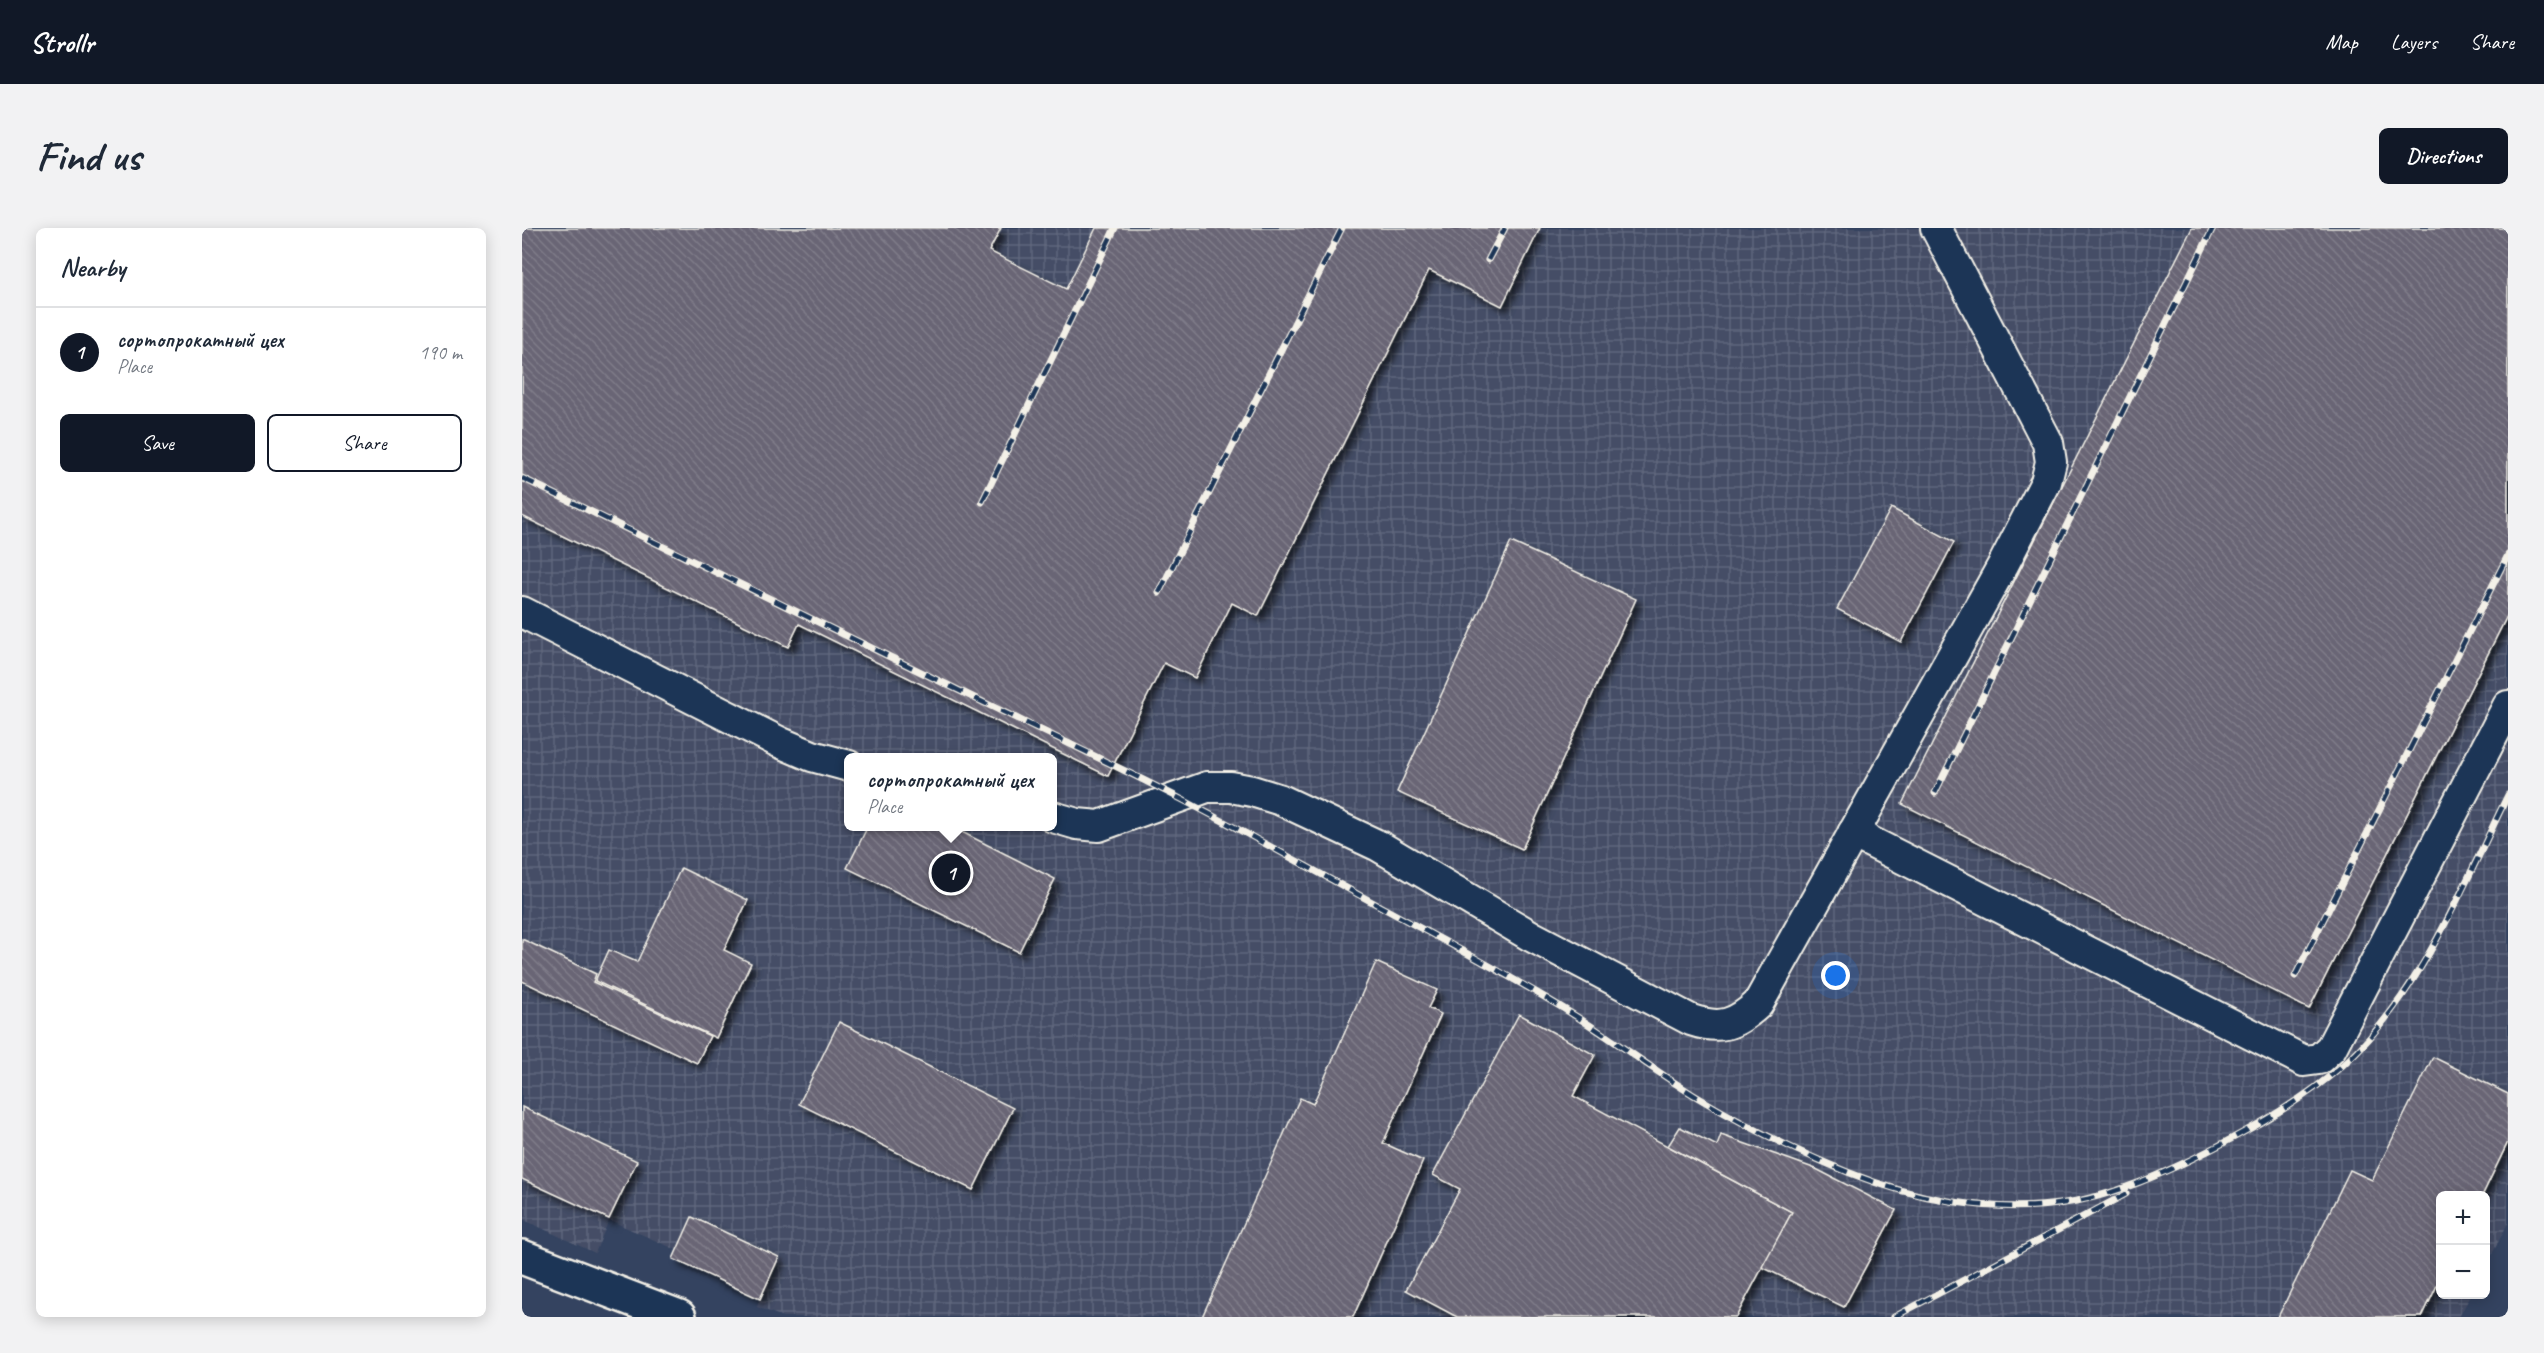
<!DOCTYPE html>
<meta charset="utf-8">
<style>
:root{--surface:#fff;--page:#f2f2f3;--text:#1f2937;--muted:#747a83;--line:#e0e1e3;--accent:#111827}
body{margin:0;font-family:Caveat,sans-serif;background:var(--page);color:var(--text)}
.controls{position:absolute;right:18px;bottom:18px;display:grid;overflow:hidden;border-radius:9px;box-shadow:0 3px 15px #0003}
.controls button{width:54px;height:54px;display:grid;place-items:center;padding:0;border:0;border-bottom:2px solid var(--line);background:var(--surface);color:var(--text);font:30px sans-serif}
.you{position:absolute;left:1314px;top:748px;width:21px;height:21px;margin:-15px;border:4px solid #fff;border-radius:50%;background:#1a73e8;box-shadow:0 0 0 9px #1a73e833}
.badge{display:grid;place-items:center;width:39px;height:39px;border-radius:50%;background:var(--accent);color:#fff;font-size:20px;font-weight:700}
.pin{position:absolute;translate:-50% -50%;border:3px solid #fff;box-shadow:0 2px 6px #0006}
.popup{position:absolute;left:322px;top:525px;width:213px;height:78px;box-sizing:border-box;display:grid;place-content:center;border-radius:9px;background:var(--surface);filter:drop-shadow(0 2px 4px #0005);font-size:20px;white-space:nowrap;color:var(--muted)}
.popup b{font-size:22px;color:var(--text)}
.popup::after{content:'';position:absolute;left:50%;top:100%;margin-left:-12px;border:12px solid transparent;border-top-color:var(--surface)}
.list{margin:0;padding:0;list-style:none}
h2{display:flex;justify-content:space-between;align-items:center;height:78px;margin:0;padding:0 24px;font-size:26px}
h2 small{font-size:20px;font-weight:400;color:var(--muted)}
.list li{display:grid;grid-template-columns:39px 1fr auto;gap:18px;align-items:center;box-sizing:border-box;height:90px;padding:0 24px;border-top:2px solid var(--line)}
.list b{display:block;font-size:22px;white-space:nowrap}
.list p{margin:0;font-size:20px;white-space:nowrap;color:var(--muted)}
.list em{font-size:20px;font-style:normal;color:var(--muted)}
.actions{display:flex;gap:12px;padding:18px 24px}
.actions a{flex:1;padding:14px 0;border:2px solid var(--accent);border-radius:9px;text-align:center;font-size:21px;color:var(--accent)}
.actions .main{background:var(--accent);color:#fff}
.map{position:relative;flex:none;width:1986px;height:1089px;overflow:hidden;border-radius:9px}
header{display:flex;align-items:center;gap:36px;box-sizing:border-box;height:84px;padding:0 30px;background:var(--accent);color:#fff}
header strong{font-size:28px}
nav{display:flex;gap:33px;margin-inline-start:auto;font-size:21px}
.intro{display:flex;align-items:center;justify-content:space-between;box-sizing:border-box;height:144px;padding:0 36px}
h1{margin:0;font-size:42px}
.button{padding:15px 27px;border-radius:9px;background:var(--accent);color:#fff;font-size:21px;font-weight:700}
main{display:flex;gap:36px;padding:0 36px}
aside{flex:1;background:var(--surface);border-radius:9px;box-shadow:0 3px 15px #0003}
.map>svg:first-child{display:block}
.industrial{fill:url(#industrial-grid);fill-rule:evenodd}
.building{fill:url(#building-back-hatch);stroke:#f4f1e8;stroke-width:1.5;filter:url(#shadow)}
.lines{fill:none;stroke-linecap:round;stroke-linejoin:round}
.minor-casing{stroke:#f4f1e8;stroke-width:34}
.major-casing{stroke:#f4f1e8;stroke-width:38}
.minor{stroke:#1d3557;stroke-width:30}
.major{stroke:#1d3557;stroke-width:33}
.rail-casing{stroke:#f4f1e8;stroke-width:7}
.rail{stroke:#1d3557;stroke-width:4.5;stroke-dasharray:14;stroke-linecap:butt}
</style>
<header>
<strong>Strollr</strong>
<nav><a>Map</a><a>Layers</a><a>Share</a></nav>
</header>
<div class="intro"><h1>Find us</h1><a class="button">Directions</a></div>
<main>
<aside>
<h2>Nearby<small></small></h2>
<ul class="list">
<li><span class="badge">1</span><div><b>сортопрокатный цех</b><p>Place</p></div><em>190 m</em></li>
</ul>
<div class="actions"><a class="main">Save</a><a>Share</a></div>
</aside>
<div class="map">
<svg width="1986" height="1089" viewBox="0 0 1986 1089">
<defs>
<pattern id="industrial-grid" width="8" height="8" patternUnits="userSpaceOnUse" patternTransform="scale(1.5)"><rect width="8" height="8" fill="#444d66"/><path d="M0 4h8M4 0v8" fill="none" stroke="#60677c"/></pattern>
<pattern id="building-back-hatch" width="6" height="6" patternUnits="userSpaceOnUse" patternTransform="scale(1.5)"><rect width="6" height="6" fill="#696575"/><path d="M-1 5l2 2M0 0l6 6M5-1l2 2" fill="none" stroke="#7f7c89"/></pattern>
<filter id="shadow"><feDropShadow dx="5.5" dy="5.5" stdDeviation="3" flood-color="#0009"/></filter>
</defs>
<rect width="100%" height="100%" fill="#344360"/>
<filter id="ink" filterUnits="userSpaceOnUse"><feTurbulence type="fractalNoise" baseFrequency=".0167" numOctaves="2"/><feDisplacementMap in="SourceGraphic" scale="12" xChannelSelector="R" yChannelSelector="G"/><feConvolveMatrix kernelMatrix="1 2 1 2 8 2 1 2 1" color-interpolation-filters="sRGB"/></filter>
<g filter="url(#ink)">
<path class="industrial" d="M 0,0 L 1986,0 L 1986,995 L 1964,1038 L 1964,968 L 1918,968 L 1918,1066 L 1949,1067 L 1937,1089 L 261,1089 L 235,1079 L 238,1070 L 151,1031 L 155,1022 L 87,992 L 73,1025 L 0,991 ZM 327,530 L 531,530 L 531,598 L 327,598 Z"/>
<g class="building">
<polygon points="0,0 479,0 467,23 544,61 574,0 1018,0 980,78 907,42 736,388 710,375 673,450 642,435 586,548 277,396 266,419 0,288"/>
<polygon points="1670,0 1986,0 1986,386 1787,781 1380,576"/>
<polygon points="1369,280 1432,314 1379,414 1315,381"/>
<polygon points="989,314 1114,371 1000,621 875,564"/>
<polygon points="346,598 428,598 533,651 497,724 325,640"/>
<polygon points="159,640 226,672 202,722 229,735 194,810 73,753 87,722 115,734"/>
<polygon points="0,711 74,746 71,754 188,808 175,835 0,753"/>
<polygon points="854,734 915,762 906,780 919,786 861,915 901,933 831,1089 680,1089 778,870 791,876"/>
<polygon points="997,786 1073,827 1051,868 1270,984 1214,1089 935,1089 884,1062 938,961 911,947"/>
<polygon points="317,794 491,880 451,962 277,876"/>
<polygon points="1911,829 1986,866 1986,914 1960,968 1918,968 1918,1051 1900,1089 1756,1089 1828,942 1850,952"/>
<polygon points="0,879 115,933 87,991 0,951"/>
<polygon points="1158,899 1195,918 1199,907 1294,941 1374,982 1322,1079 1240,1039 1270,984 1146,918"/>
<polygon points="170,989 257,1029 238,1071 151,1031"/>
</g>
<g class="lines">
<g class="minor-casing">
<g id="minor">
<polyline points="0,384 257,514 290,528 327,538"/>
<path d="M 531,589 L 555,596 L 577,598 L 685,559 L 709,559 L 730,563 L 759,572 L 857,618 L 1009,708 L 1169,792 C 1199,802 1213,797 1236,776 L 1481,337 L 1524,254 L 1529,234 L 1526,215 L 1414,0"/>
<polyline points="1331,605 1782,833 1797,831 1809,820 1986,478"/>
</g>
</g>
<g class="major-casing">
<polyline id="major" points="0,1029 157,1089"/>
</g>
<use href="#minor" class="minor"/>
<use href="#major" class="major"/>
<g class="rail-casing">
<g id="rail">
<polyline points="966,32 983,0"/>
<path d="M 0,250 C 145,320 290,391 436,462 C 510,498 585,533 659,571 C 736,611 811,653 887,694 C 943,724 999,754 1052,787 C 1092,812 1130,841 1170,866 C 1221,897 1273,923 1328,945 C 1392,971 1468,985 1537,976 C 1591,969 1643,945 1692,920 C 1736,897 1783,871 1821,837 C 1899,766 1940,660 1986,567"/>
<polyline points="460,274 593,0"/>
<polyline points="637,365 820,0"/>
<polyline points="1413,565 1691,0"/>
<polyline points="1773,748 1986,327"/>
<polyline points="1372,1089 1604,966"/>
</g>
</g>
<use href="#rail" class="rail"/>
</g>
</g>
</svg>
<div class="controls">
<button>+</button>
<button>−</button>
</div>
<div class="you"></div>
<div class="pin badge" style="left:429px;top:645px">1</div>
<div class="popup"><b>сортопрокатный цех</b>Place</div>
</div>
</main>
